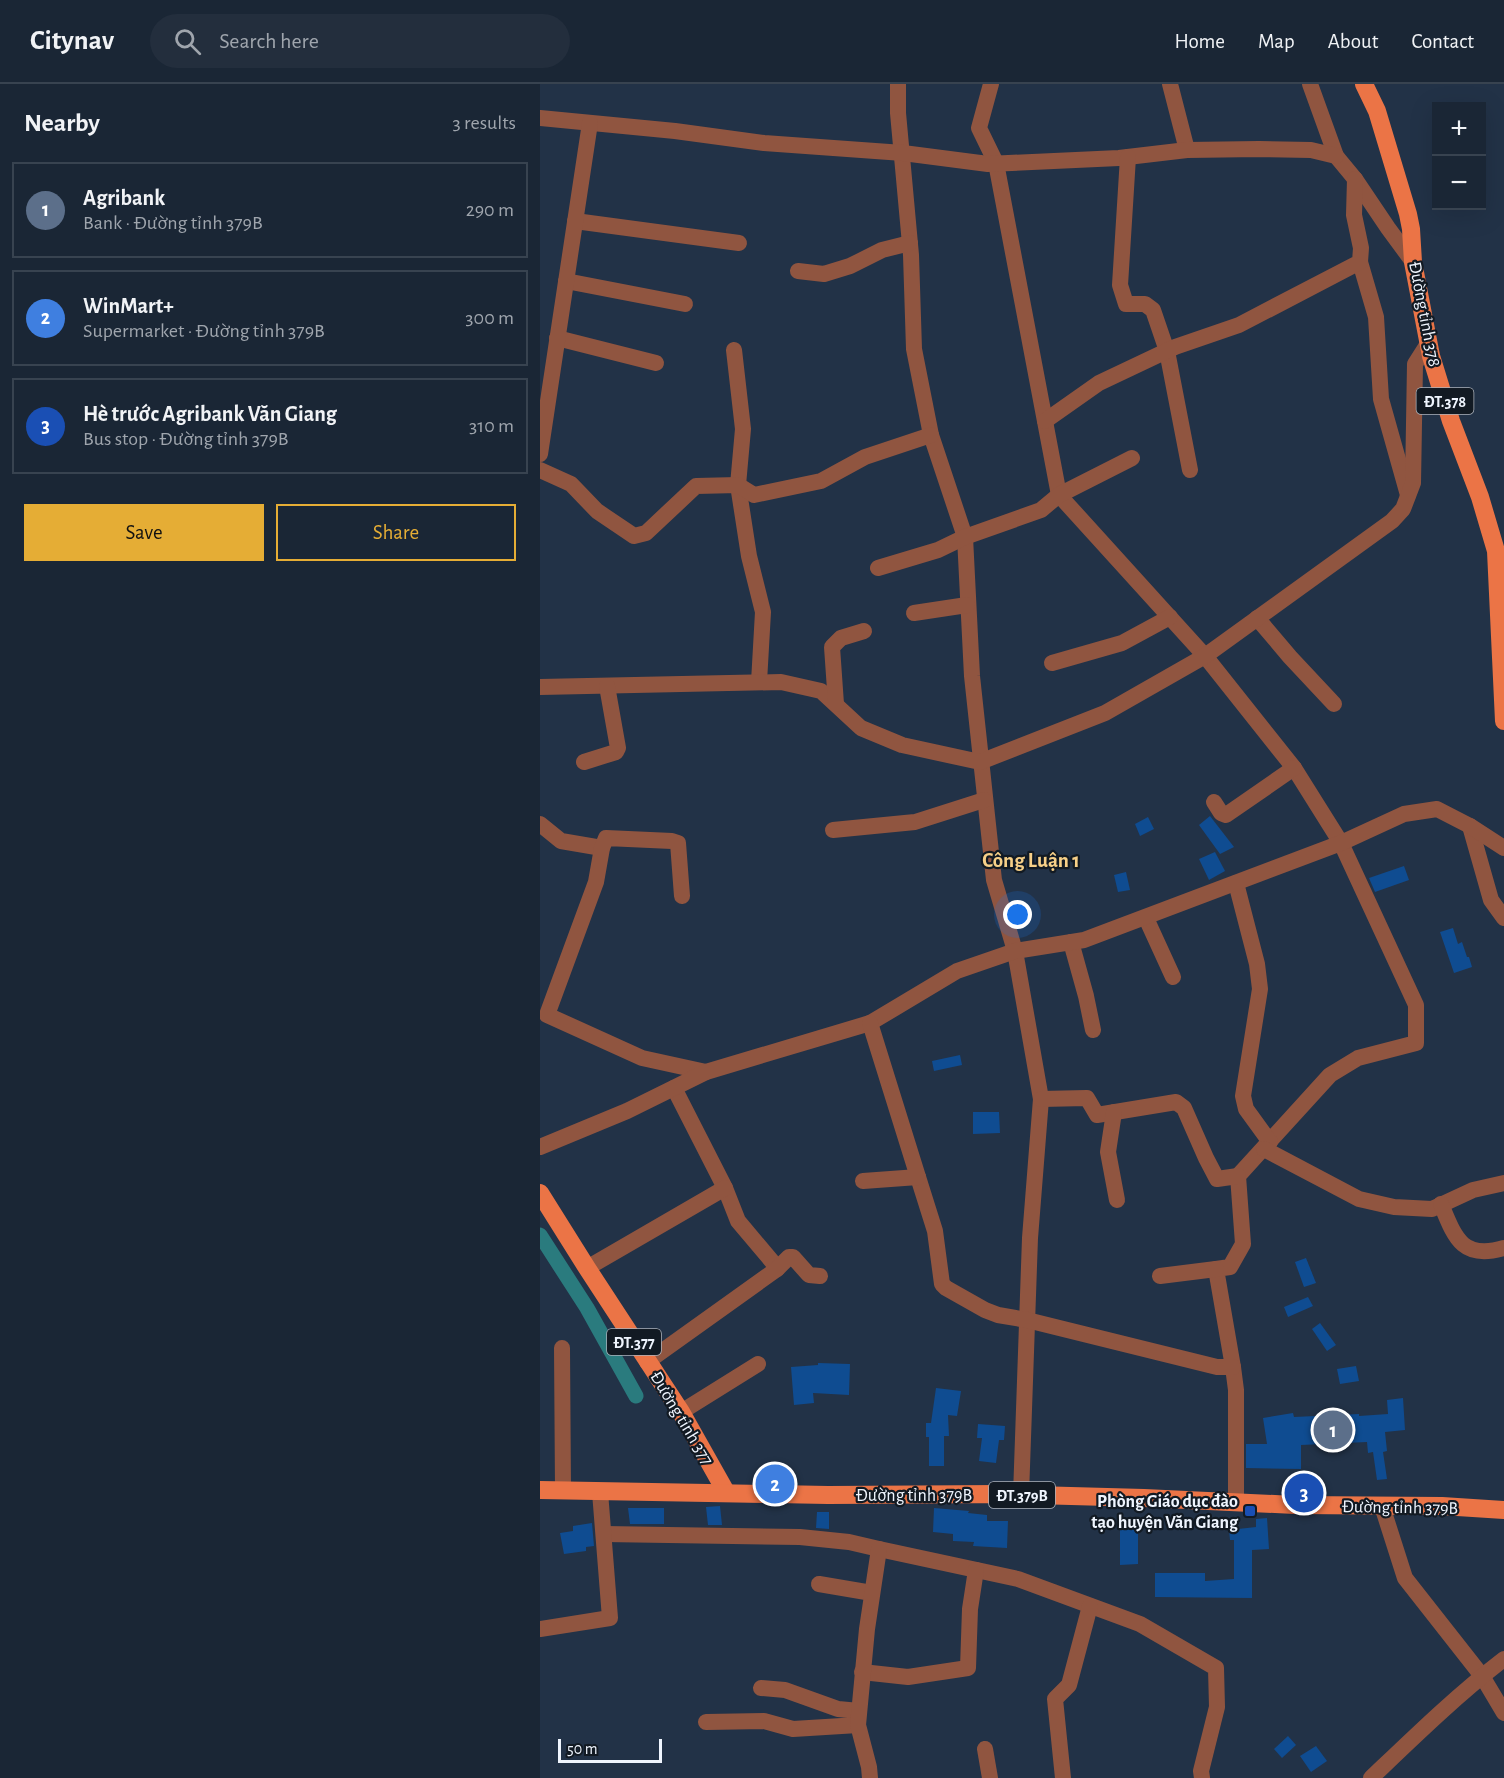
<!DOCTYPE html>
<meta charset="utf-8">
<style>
:root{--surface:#1a2635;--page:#232e3d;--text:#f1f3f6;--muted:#9fa5ad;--line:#384350;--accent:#e5ad35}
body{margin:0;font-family:"Alegreya Sans",sans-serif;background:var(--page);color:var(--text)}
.controls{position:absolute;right:18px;top:18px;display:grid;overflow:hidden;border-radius:0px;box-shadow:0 6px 24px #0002}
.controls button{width:54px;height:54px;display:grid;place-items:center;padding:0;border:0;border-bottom:2px solid var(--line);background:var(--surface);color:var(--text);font:30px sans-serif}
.scale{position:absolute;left:18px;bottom:15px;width:104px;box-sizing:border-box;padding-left:6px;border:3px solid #eff5fe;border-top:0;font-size:16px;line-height:21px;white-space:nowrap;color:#eff5fe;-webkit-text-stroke:4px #121a23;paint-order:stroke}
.you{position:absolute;left:478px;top:831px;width:21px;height:21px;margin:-15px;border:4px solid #fff;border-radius:50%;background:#1a73e8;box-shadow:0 0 0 9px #1a73e833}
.badge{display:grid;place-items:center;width:39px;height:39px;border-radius:50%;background:var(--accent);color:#fff;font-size:20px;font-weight:700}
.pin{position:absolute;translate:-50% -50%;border:3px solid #fff;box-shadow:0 2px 6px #0006}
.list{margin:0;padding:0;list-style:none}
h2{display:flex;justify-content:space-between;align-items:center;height:78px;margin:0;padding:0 24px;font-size:26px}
h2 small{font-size:20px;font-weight:400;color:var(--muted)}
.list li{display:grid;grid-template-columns:39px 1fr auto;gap:18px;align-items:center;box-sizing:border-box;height:96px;margin:0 12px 12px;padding:0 12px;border:2px solid var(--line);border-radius:0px}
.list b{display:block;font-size:22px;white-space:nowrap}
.list p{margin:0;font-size:20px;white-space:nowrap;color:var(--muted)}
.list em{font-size:20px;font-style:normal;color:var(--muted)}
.actions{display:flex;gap:12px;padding:18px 24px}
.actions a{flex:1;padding:14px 0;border:2px solid var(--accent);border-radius:0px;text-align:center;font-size:21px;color:var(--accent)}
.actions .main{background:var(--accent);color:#111}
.icon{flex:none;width:33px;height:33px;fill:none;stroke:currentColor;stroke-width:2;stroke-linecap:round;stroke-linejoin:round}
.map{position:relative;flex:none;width:964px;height:1694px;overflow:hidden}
header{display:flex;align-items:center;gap:36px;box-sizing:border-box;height:84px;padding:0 30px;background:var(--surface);border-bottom:2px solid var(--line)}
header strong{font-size:28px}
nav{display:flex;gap:33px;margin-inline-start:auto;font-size:21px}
.search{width:420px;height:54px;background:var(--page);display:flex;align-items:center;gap:15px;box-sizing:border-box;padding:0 21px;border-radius:33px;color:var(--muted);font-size:22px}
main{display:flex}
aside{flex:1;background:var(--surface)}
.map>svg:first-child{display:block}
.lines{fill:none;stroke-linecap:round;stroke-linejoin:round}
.canal{stroke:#2a7b7e;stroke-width:15}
.building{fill:#0f4c91}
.street{stroke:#905540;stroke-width:16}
.primary{stroke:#eb7446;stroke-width:18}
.transit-dot{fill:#1a4fb4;stroke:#121a23;stroke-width:2}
.labels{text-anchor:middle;stroke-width:4.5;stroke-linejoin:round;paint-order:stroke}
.shield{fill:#121a23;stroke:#adb3bc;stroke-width:1.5}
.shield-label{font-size:16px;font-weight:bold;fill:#eff5fe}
.street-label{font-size:18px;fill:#eff5fe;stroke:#121a23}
.poi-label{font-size:18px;font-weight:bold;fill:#eff5fe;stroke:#121a23;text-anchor:end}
.quarter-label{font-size:21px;font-weight:bold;fill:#f7d088;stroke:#121a23}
</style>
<header>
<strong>Citynav</strong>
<div class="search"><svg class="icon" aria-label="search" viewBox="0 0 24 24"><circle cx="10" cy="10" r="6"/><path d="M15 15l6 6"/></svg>Search here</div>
<nav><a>Home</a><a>Map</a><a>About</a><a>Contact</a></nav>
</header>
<main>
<aside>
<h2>Nearby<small>3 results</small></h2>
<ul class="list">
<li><span class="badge" style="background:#5c6f8a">1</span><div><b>Agribank</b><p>Bank · Đường tỉnh 379B</p></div><em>290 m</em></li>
<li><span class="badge" style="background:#3f7fe0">2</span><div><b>WinMart+</b><p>Supermarket · Đường tỉnh 379B</p></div><em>300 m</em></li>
<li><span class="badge" style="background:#1a4fb4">3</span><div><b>Hè trước Agribank Văn Giang</b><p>Bus stop · Đường tỉnh 379B</p></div><em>310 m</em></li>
</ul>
<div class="actions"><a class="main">Save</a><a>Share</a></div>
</aside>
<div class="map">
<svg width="964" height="1694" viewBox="0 0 964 1694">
<rect width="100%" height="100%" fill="#223247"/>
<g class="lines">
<polyline class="canal" points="0,1151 47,1224 96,1312"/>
</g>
<g class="building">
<polygon points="670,732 694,763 680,770 659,741"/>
<polygon points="608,733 614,745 600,752 595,740"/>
<polygon points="675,768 685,787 669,796 659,775"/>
<polygon points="864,782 869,796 835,808 829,794"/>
<polygon points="586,788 590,806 578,808 574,791"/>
<polygon points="913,844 918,860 922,858 927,873 929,873 932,883 914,889 900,848"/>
<polygon points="420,971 422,981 394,987 392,977"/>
<polygon points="433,1028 459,1028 460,1049 433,1050"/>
<polygon points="766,1174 776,1199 764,1203 755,1178"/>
<polygon points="768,1213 773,1222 748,1233 744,1223"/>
<polygon points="780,1239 796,1261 787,1267 772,1245"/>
<polygon points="278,1279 310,1280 309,1311 273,1309 274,1319 254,1321 251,1283 278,1281"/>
<polygon points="816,1282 819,1297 800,1300 797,1285"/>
<polygon points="396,1304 421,1307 417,1332 408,1331 409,1352 404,1352 404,1382 389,1382 389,1353 386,1353 386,1339 391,1339"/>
<polygon points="863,1314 865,1346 845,1348 847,1367 843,1368 847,1395 837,1396 833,1368 828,1369 827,1358 761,1361 761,1385 706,1384 706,1360 727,1360 723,1334 753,1329 754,1333 819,1330 819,1332 848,1330 847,1316"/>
<polygon points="438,1340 465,1342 464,1356 459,1356 456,1379 439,1377 442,1354 437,1354"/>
<polygon points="180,1422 182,1441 168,1441 166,1423"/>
<polygon points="88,1424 124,1424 124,1440 90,1440"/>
<polygon points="394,1424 429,1427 428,1429 447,1431 447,1437 468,1437 467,1464 433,1462 434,1458 413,1457 413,1450 393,1448"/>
<polygon points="277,1428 289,1428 289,1445 276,1444"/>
<polygon points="727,1434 729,1465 712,1466 712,1514 615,1513 615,1489 665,1489 665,1497 694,1495 694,1456 690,1456 689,1446 716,1443 716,1435"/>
<polygon points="52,1439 54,1462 46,1463 46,1467 24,1470 20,1449 33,1447 33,1442"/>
<polygon points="580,1442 598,1442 598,1480 580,1481"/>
<polygon points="748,1652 756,1661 742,1674 734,1665"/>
<polygon points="776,1662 787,1677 771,1688 760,1672"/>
</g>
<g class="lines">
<g class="street">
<polyline points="358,0 358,29 371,171 374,265 391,351 425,453 432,592 454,796 475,867 501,1015 490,1154 481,1411"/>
<polyline points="451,0 439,44 456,79 519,411 665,572 754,684 801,759 876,921 876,959 818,974 790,991 698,1092 703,1160 690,1183 676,1185 693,1283 696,1306 696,1419"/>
<polyline points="630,0 647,66"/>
<polyline points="770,0 796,72 815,95 848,144 873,178"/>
<polyline points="0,34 135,47 224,59 363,69 448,80 579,74 647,66 719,65 771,66 796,72"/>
<polyline points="588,73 580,201 586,220 605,220 613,226 627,267 650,386"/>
<polyline points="35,137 199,159"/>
<polyline points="820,178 836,233 841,315 868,411"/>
<polyline points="258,187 284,190 310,182 342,166 370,159"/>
<polyline points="26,197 145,220"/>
<polyline points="17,254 116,279"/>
<polyline points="194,266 203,345 198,401 209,472 223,528 219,598"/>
<polyline points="505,337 559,299 635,263 699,241 820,178 821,164 814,131 815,95"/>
<polyline points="0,370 50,39"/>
<polyline points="0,386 31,400 57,427 94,452 106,449 156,402 198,401 214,411 281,397 325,373 391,351"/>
<polyline points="338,484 398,466 425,453 501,426 519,411 592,374"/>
<polyline points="374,529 427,521"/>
<polyline points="717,534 750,573 794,620"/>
<polyline points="512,579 582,559 630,533"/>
<polyline points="0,603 241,598 281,607 321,644 362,661 440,678 565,629 665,572 852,437 863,425 873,399 875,280 889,258"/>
<polyline points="296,620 292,563 301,554 324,547"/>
<polyline points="44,678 76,668 78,664 67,602"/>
<polyline points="674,718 681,729 686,731 754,684"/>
<polyline points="0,740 21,757 62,764"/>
<polyline points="930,742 951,816 964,834"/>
<polyline points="293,746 375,738 444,716"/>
<polyline points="696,799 717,880 720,905 703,1012 706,1025 730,1058"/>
<polyline points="142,812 138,759 132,757 66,754 62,764 56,798 7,931 102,974 166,988"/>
<polyline points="606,834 633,893"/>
<polyline points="531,858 546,912 553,946"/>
<polyline points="134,1004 185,1104 198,1137 235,1181 237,1185"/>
<polyline points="501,1015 547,1014 557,1031 636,1018 644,1024 666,1074 677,1095 698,1092"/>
<polyline points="574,1028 568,1068 577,1116"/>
<polyline points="0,1063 87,1027 166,988 330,939 417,887 475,867 544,856 801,759 864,730 897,725 930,742 964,764"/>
<polyline points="724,1065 819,1115 854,1123 892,1125 933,1106 964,1099"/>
<polyline points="378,1093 395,1147 402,1200 406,1204 445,1226 458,1231 487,1236 677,1283 693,1283"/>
<polyline points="323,1097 378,1093 330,939"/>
<path d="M 901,1120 C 915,1154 922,1176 964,1164"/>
<polyline points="47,1184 185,1104"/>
<polyline points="620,1192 676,1185"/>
<polyline points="22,1264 23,1406"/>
<polyline points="107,1278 237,1185 249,1173 253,1173 269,1191 280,1192"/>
<polyline points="141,1328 218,1280"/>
<polyline points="842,1422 865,1494 942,1592 964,1629"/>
<polyline points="64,1450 260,1453 309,1458 339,1465 478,1495 600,1540 676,1584 677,1623 661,1687 662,1694"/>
<polyline points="279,1500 332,1509"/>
<polyline points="0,1545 70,1534 60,1408"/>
<polyline points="322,1588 368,1593 428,1584 430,1525 436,1486"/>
<polyline points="221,1604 245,1606 298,1625 319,1627"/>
<polyline points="166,1638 224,1637 253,1645 318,1641"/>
<polyline points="445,1665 450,1694"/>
<polyline points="330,1694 329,1683 318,1641 327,1545 339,1465"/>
<polyline points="523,1694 515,1615 529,1601 550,1522"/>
<path d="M 831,1694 C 874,1653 917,1611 964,1575"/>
</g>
<g class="primary">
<polyline points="824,0 837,27 868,130 871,145 873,178 891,272 911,337 940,413 956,467 964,637"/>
<polyline points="0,1109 47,1184 141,1328 186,1408"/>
<polyline points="0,1406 288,1411 461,1410 604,1414 755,1421 902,1422 964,1426"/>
</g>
</g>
<rect class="transit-dot" x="704" y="1421" width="12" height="12" rx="3"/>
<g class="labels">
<g class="shield">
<rect x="876.5" y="304" width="57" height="26" rx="4.5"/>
<rect x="67" y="1245" width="54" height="26" rx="4.5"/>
<rect x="449" y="1398" width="66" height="26" rx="4.5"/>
</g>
<g class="shield-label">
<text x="905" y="323">ĐT.378</text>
<text x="94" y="1264">ĐT.377</text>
<text x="482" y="1417">ĐT.379B</text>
</g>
<g class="street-label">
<text transform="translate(885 230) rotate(79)" y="6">Đường tỉnh 378</text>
<text transform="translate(142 1334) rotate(59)" y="6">Đường tỉnh 377</text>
<text x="374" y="1417">Đường tỉnh 379B</text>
<text transform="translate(860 1423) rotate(1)" y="6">Đường tỉnh 379B</text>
</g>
<g class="poi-label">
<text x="698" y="1423">Phòng Giáo dục đào<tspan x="698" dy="21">tạo huyện Văn Giang</tspan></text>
</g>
<g class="quarter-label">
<text x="491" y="783">Công Luận 1</text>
</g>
</g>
</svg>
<div class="controls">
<button>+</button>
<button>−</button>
</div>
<div class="scale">50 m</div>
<div class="you"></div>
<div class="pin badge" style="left:793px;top:1346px;background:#5c6f8a">1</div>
<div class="pin badge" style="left:235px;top:1400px;background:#3f7fe0">2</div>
<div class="pin badge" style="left:764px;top:1409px;background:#1a4fb4">3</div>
</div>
</main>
